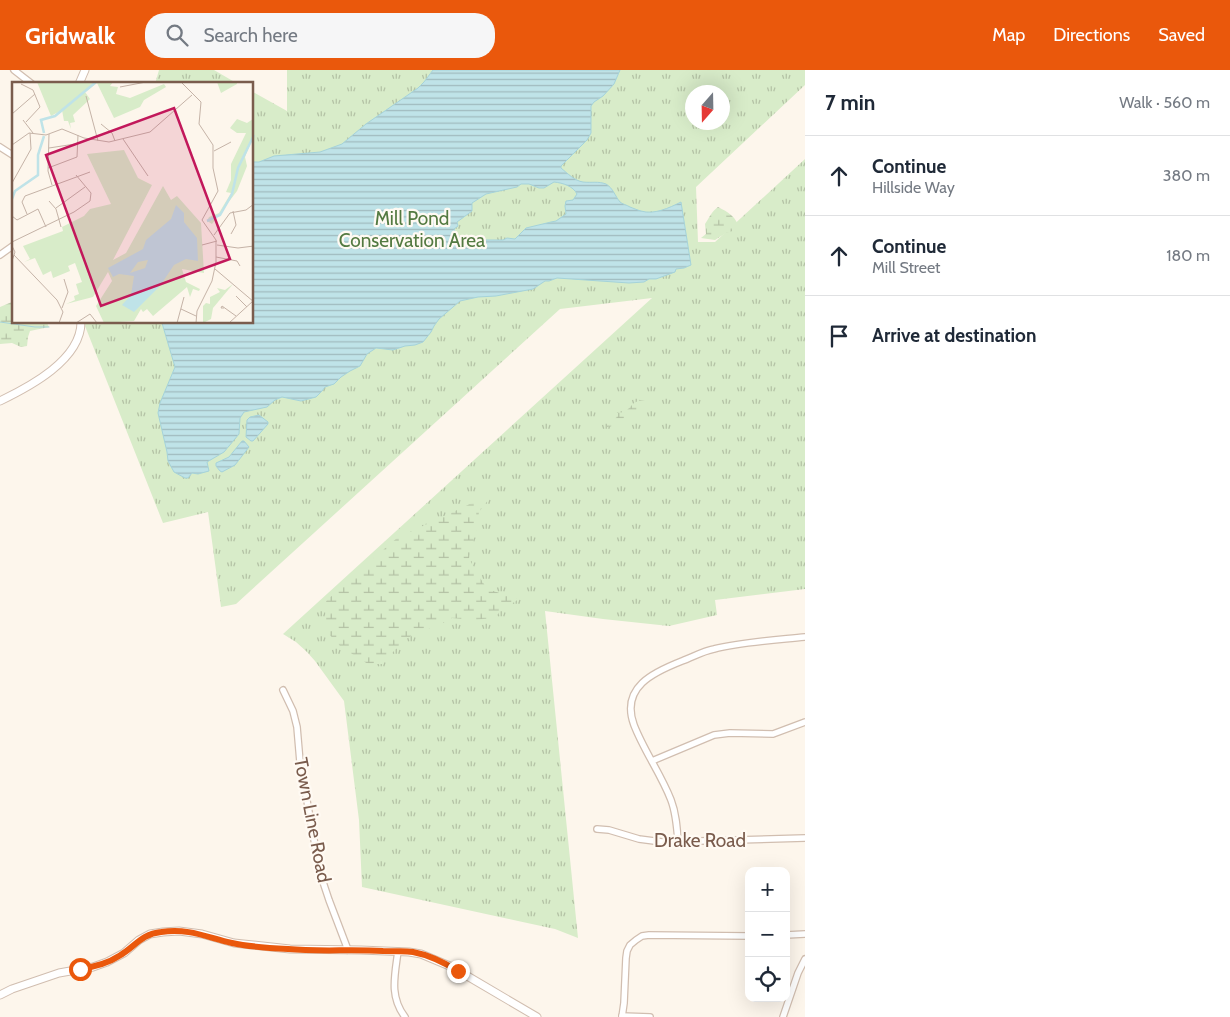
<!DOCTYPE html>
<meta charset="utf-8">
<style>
:root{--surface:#fff;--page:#f6f6f7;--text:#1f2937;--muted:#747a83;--line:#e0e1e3;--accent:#ea580c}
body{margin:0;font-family:Cabin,sans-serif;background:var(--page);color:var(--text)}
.controls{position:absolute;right:15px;bottom:15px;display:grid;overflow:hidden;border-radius:10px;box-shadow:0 5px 20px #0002}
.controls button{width:45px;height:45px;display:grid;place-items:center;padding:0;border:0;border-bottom:1px solid var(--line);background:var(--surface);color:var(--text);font:25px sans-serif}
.compass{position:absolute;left:685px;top:15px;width:45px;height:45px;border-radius:50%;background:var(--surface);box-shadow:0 5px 20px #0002;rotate:200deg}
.stop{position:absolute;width:15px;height:15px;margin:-11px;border:4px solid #ea580c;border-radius:50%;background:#fff}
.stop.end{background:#ea580c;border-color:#fff;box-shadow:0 1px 5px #0008}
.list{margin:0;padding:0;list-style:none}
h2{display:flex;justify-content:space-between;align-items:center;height:65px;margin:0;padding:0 20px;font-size:21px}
h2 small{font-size:16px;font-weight:400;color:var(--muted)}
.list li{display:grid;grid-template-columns:32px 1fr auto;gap:15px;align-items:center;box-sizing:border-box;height:80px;padding:0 20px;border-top:1px solid var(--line)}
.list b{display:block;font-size:19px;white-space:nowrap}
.list p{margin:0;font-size:16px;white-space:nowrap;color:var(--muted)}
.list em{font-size:16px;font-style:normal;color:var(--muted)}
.icon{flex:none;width:28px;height:28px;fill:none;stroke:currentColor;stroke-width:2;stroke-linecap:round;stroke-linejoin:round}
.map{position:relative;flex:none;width:805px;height:947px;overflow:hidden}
header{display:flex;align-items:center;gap:30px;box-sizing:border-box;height:70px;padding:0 25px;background:var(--accent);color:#fff}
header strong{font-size:24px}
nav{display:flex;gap:28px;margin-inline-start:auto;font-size:18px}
.search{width:350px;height:45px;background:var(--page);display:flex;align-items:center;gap:12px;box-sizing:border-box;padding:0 18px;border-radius:20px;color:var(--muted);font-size:19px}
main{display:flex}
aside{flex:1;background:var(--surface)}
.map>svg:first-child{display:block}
.grass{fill:url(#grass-tufts);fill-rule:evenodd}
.wetland{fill:url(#wetland-marsh)}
.water{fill:url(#water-rules);stroke:#a5d3da;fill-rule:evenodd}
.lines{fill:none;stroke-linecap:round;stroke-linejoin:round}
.stream{stroke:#a5d3da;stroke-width:1}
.minor-casing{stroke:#d1beb0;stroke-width:8}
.tertiary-casing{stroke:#d1beb0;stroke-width:9}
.minor{stroke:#fff;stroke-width:5.5}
.tertiary{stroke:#fff;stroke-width:7}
.route{stroke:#ea580c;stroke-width:6}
.labels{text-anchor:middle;stroke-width:4.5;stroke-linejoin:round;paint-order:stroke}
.park-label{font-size:19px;fill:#537a41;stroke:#fffaf3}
.street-label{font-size:19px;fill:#7a5c4d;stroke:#fffaf3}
.inset-river{fill:none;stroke:#bfe3e8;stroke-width:2.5}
.inset-road{fill:none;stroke:#c5b3a7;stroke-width:1}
.view{fill:#c2185b;fill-opacity:0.15;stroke:#c2185b;stroke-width:2.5}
.inset-edge{fill:none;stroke:#7a5c4d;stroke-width:2.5}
</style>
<header>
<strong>Gridwalk</strong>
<div class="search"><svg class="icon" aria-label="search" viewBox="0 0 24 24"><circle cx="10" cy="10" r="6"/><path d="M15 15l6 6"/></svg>Search here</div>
<nav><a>Map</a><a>Directions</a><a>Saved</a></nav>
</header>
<main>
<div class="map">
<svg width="805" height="947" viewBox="0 0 805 947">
<defs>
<pattern id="grass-tufts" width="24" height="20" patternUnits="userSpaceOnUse" patternTransform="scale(1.25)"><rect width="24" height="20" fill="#d8ecc9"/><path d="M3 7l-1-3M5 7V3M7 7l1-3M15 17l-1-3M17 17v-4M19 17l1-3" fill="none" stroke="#b4c2a5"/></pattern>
<pattern id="wetland-marsh" width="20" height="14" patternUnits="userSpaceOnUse" patternTransform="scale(1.25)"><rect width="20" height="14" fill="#d8ecc9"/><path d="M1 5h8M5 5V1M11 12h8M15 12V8" fill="none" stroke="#b4c2a5"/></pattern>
<pattern id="water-rules" width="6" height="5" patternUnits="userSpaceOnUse" patternTransform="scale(1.25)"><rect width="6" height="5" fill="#bfe3e8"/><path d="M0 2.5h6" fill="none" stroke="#a0bbbe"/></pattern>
</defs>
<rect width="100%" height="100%" fill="#fdf6ec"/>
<g class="grass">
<polygon points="159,0 214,0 238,14 155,14"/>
<path d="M 287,0 L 805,0 L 805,15 L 696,117 L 698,172 L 715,172 L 805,89 L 805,519 L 715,530 L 717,545 L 669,556 L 603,549 L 545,541 L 578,868 L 555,859 L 518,851 L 362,817 L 359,750 L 344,631 L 315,591 L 307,582 L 296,572 L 283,564 L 652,228 L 560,239 L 236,534 L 221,537 L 208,442 L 163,453 L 85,256 L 86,252 L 252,252 L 253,22 L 287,41 ZM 692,22 L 722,22 L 722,52 L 692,52 Z"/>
</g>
<g class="wetland">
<path d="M 718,137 C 728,142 737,147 739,159 L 726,163 L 715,170 L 701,168 L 706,164 L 705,154 C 709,148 712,141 718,137 Z"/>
<polygon points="14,231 14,252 47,253 49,257 30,261 28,267 27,276 21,277 12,273 0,274 0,237"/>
<polygon points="640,330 650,332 652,335 641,343 634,345 627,354 607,357 606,355 617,347 615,344 616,343 625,342 634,333"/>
<polygon points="492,425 479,442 476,461 469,488 474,498 487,519 519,529 500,541 495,548 472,550 452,548 438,556 416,563 403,571 382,594 368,594 341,577 326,561 325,532 348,510 397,468 470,434"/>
</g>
<g class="water">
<path d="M 433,0 L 620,0 L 614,14 L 603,26 L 594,32 L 591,36 L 591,63 L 587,70 L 561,96 L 561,98 C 567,103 575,111 583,112 C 592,113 598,111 606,114 C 613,118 615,126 620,132 C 622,134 627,135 630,137 C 633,138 637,140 641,141 C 654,145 669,138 681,132 L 691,195 L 684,198 L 676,199 L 675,202 L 656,209 L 649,209 L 644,212 L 629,213 L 557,208 L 549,211 L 545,211 L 533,219 L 496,226 L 478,227 L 460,231 L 439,249 L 434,256 L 431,262 L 423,272 L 415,275 L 405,276 L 393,280 L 376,278 L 367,284 L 360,296 L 350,301 L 341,307 L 334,314 L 325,317 L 322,321 L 316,327 L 301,331 L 282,327 L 275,330 L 267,337 L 244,342 L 240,348 L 239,364 L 224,382 L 207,392 L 209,401 L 198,404 L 192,403 L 188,408 L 185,408 L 174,402 L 168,391 L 167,382 L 158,343 L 160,333 L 175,297 L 162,253 L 252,252 L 253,92 L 259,92 L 274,86 L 320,82 L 342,74 L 366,54 L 418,18 L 424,12 ZM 554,112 C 563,113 573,116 577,124 L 573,130 L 566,131 L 565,136 L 566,144 L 556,151 L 551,152 L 526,158 L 515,169 L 507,168 L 503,170 L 480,170 L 465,166 L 458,167 L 454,159 L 458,156 L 457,152 L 472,141 L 472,133 L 486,124 L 517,117 L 521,114 L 529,114 L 539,118 L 544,118 Z"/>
<polygon points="259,345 268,352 268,354 253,371 251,371 246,367 247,350 250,347"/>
<polygon points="242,371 244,371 249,377 235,395 222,402 220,401 216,396 216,393 229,387"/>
</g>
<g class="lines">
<polyline class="stream" points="0,252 35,257 49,257"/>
<g class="minor-casing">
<g id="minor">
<polyline points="14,0 32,14"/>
<polyline points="0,77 14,86"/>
<polyline points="0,185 14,175"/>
<polyline points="283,620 293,641 297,657 300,692 320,803 329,830 348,880"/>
<polyline points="652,691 714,665 730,663 773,664 805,652"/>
<polyline points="597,759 609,760 639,769 662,772 805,768"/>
<path d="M 678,771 C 677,757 676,743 671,730 C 661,704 644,681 634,655 C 620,617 654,602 682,591 C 693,587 703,581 714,579 C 742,572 776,570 805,567"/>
<polyline points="786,865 805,864"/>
<path d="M 398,881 C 395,905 389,926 405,947"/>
<polyline points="622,946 650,947"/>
<polyline points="622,947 624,933 626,888 627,881 630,875 636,870 642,866 649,865 749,866"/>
<polyline points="783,947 798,903 805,889"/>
</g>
</g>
<g class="tertiary-casing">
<g id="tertiary">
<polyline points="79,14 85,0"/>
<path d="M 0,331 C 29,317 81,290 81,252"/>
<polyline points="0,925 12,919 59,903 93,897 107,892 124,883 139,870 150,864 163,862 179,861 202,864 234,873 290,879 361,880 409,882 421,884 452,897 537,947"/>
</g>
</g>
<use href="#minor" class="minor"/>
<use href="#tertiary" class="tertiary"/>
</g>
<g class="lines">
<path class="route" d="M 80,899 C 93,897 107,894 119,886 C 135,877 141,864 161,862 C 189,858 206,867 232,873 C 250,877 269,878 288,879 C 319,882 351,879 383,881 C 393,881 403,881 413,882 C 429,885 445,893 458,901"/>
</g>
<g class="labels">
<g class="park-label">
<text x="412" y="155">Mill Pond<tspan x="412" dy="22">Conservation Area</tspan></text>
</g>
<g class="street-label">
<text transform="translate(313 750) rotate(79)" y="7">Town Line Road</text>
<text x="700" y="777">Drake Road</text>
</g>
</g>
<g transform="translate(12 12)">
<rect width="241" height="241" fill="#fdf6ec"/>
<path d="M 25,0 L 101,0 L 98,4 L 106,5 L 104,12 L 118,16 L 152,2 L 154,5 L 132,18 L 128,25 L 102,36 L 85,1 L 73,10 L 78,17 L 61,33 L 63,40 L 58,41 L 59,47 L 56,39 L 52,39 L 50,28 L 39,34 ZM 112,68 L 126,96 L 140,103 L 101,178 L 114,171 L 151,104 L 159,118 L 165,114 L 189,141 L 192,191 L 170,187 L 174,200 L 188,207 L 187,209 L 181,207 L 178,215 L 175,205 L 141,234 L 135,227 L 131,230 L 129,227 L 122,239 L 92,241 L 84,224 L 100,199 L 96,190 L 81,215 L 54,222 L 63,218 L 62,214 L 67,212 L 64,202 L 70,200 L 63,181 L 56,184 L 58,189 L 41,196 L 39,189 L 31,193 L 23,176 L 12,180 L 18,177 L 11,164 L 51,149 L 50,145 L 72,134 L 78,127 L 99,122 L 75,72 Z" fill="#d8ecc9"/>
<path d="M 205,0 L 225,0 L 225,2 L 209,11 ZM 225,37 L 235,41 L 241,37 L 241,55 L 233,75 L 235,84 L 225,109 L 200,142 L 195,139 L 197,135 L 207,131 L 219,111 L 214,110 L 219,98 L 219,82 L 234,51 L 225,51 L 218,46 ZM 122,104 L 130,105 L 135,111 L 127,125 L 114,138 L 114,126 L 104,123 ZM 221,202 L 201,226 L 199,237 L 191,241 L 191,224 L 194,221 L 198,222 L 198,215 L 208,210 L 205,206 L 213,208 Z" fill="#d8ecc9"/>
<path d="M 164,123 L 172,131 L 172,140 L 185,156 L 186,179 L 174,177 L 162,183 L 148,204 L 122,230 L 110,223 L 119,213 L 122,194 L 107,192 L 101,195 L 96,186 L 131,167 L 134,158 L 159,137 ZM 136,178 L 133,186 L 118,191 L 126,180 Z" fill="#bfe3e8" fill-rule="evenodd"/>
<path class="inset-river" d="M 32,51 L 29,38 L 43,34 L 84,0M 0,117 L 3,109 L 26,93 L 26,73 L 32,54M 195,139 L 208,133 L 220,112 L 226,86 L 242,53"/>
<path class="inset-road" d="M 169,0 L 189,20 L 187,42 L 201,63 L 201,86 L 206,109 L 190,138 L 204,158 L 204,180 L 200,199 L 185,229 L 184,241M 9,2 L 21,8 L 28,25 L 14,40M 108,5 L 134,0M 74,14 L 86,59M 0,32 L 23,12M 11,38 L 21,51M 89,42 L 100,51 L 103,59M 37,52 L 36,89 L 40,103M 111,57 L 136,94M 0,63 L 17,51 L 34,53 L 50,47 L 72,56 L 97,60 L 138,50 L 180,13M 37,66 L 63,62M 202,69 L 219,60M 36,86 L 65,75 L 66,53M 0,101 L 19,67 L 18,51M 37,119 L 44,127 L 49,145M 44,126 L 73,105M 15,132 L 10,120 L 13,114 L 78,90M 0,134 L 5,138 L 26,127 L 34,145M 219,152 L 224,143 L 221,129M 202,153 L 218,131 L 234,128 L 242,122M 0,160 L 62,130 L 78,119 L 79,111 L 64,93M 190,163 L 205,159M 205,163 L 226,166 L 242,164M 0,164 L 3,170 L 0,179M 2,173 L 45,218 L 51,230 L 47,241M 204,175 L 225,179 L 228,184M 203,187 L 242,220M 224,214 L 235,225M 50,226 L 56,210 L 52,197M 212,226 L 209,226 L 210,224 L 224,234M 169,227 L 184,234M 64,241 L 78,232 L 85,241M 165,241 L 172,215M 217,241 L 241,219"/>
<path class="view" d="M 162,26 L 218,177 L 89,224 L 34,73 Z"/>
<rect width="241" height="241" class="inset-edge"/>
</g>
</svg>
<div class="controls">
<button>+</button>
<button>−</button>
<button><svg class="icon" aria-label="locate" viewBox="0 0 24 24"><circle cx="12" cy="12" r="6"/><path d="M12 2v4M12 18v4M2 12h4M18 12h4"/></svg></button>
</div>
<svg class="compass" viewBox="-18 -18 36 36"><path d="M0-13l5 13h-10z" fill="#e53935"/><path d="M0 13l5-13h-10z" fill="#747a83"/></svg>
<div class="stop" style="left:80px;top:899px"></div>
<div class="stop end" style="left:458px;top:901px"></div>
</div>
<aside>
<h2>7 min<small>Walk · 560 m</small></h2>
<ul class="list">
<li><svg class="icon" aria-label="ahead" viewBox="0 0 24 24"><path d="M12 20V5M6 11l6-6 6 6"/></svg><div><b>Continue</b><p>Hillside Way</p></div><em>380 m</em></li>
<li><svg class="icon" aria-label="ahead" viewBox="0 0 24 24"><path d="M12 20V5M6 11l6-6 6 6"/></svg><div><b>Continue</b><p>Mill Street</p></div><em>180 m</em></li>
<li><svg class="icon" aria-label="arrive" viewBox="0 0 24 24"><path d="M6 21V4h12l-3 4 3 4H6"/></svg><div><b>Arrive at destination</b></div></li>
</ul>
</aside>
</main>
